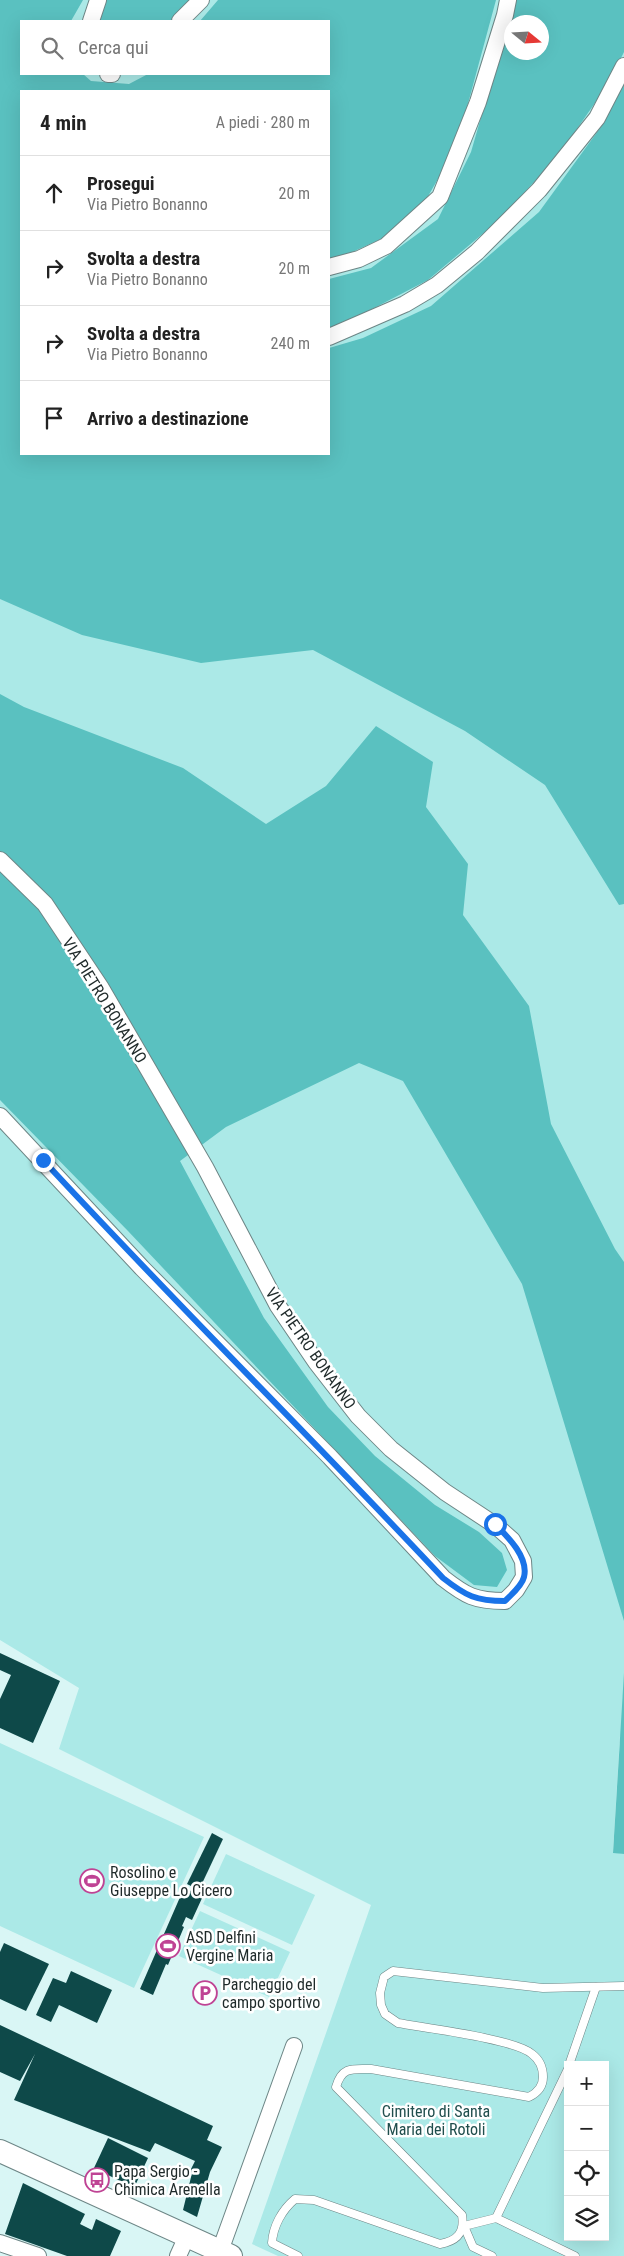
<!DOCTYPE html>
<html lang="it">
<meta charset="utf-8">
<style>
:root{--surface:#fff;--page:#f2f2f2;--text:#222;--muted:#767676;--line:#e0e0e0}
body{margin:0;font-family:"Roboto Condensed",sans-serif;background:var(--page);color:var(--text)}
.controls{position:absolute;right:15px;bottom:15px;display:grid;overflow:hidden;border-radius:0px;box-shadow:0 5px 20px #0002}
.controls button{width:45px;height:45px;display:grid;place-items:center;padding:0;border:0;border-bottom:1px solid var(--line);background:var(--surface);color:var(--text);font:25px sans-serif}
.compass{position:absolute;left:504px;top:15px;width:45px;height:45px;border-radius:50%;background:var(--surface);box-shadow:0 5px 20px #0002;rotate:108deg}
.stop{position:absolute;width:15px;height:15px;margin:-11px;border:4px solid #1a73e8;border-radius:50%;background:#fff}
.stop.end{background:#1a73e8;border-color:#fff;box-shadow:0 1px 5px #0008}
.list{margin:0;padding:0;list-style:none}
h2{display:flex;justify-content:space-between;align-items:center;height:65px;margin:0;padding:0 20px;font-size:21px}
h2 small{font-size:16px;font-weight:400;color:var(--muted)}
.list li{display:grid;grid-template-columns:32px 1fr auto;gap:15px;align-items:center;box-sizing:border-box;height:75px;padding:0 20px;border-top:1px solid var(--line)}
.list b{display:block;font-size:19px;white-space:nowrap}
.list p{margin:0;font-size:16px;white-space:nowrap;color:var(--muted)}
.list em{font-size:16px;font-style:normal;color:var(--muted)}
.icon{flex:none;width:28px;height:28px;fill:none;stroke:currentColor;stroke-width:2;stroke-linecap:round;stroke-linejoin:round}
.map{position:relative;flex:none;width:624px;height:2256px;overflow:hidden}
.search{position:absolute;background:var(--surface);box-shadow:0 5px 20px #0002;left:20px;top:20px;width:310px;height:55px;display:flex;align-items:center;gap:12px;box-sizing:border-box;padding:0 18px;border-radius:0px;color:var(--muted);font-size:19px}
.panel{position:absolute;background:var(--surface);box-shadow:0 5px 20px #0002;left:20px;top:90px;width:310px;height:365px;border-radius:0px}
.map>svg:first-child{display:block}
.green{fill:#abe9e7;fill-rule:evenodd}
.forest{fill:#5ac1c0;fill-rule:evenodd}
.building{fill:#0e4949}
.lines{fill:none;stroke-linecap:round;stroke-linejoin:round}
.service-casing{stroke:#6d8686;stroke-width:9}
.minor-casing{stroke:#6d8686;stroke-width:18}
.secondary-casing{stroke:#6d8686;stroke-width:24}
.service{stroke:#fff;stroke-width:8}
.minor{stroke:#fff;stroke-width:16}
.secondary{stroke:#fff;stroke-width:22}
.route{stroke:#1a73e8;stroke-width:6}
.labels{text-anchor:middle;stroke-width:5;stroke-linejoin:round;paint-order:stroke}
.street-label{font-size:16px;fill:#1f2a2a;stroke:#fff}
.poi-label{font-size:16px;fill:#1f2a2a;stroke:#fff;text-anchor:start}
.park-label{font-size:16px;fill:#204e4d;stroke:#fff}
</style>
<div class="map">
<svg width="624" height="2256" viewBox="0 0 624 2256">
<rect width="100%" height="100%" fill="#d9f6f5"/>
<g class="green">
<path d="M 0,0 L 624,0 L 624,1734 L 620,1736 L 613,1852 L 624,1854 L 624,2256 L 278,2256 L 252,2244 L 371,1905 L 59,1749 L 79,1688 L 0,1640 ZM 21,21 L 329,21 L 329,74 L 21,74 ZM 512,22 L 542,22 L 542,52 L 512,52 ZM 21,91 L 329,91 L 329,454 L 21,454 ZM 568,2065 L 605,2065 L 605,2237 L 568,2237 Z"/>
<polygon points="0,1743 204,1837 134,1988 0,1926"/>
<polygon points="226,1854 315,1895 292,1945 203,1904"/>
<polygon points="200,1911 290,1952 269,1997 179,1956"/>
</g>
<g class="forest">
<polygon points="0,0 83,0 71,21 21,21 21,74 83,74 91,81 129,84 148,74 329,74 329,21 200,21 218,0 496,0 466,111 446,165 423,205 381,239 339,258 329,260 329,91 21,91 21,454 329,454 329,348 363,338 431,306 539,212 603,124 624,82 624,904 619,905 545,785 465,731 313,650 201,663 82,635 0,599"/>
<polygon points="106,0 192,0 172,21 96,21"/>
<path d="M 515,0 L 624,0 L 624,52 L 608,84 L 559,155 L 499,220 L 428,280 L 353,319 L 329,329 L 329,279 L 371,268 L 438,219 L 471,152 ZM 512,22 L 542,22 L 542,52 L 512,52 Z"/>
<polygon points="0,694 24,707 183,768 266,824 326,786 376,726 433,762 426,807 468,864 463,915 529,1006 551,1124 615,1249 624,1262 624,1621 522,1284 403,1081 359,1063 226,1127 180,1161 264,1318 328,1407 375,1456 435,1505 479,1532 502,1553 507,1570 497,1587 474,1585 435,1556 128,1231 0,1100"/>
<polygon points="624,1673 624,1854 613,1853"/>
</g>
<g class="building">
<polygon points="0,1653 60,1681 33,1743 0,1728 0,1699 11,1675 0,1670"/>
<polygon points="212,1833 223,1839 199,1890 187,1884"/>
<polygon points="184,1888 203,1896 192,1920 186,1917 182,1926 184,1927 168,1965 166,1964 153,1995 140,1989"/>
<polygon points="4,1943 49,1964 26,2011 0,1999 0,1952"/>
<polygon points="71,1971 112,1990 97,2023 59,2005 51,2022 36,2015 53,1978 66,1983"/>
<polygon points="0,2025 213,2126 207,2140 222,2147 210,2172 197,2217 183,2210 192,2173 190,2171 195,2161 155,2143 150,2152 14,2100 35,2054 20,2081 0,2072"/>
<polygon points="108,2138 148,2158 134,2188 94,2168"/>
<polygon points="23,2183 85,2214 80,2224 92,2230 96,2219 121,2231 110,2256 67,2256 5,2234"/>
</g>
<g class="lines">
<g class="service-casing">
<g id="service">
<polyline points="569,2065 596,1987"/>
<polyline points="496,2218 575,2256"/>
<path d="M 298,2256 L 272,2243 C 273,2226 282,2210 295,2199 L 314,2200 L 440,2244 C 457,2241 465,2233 462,2215 L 336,2087 C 342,2066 353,2069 371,2069 L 529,2097 C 537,2093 543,2087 543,2077 C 543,2067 540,2060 532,2054 C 515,2039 425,2028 398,2023 L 385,2014 L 381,2005 L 380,1993 L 384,1977 L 393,1971 L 543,1988 L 624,1986"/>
<polyline points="492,2256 473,2247 464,2226 496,2218 568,2069"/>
</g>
</g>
<g class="minor-casing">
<g id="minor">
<polyline points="91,21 98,0"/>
<polyline points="180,21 201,0"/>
<polyline points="108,74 112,74"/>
<polyline points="329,267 359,259 386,246 440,197 478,102 505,15 508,0"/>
<polyline points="329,337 405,304 437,285 477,252 539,190 597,118 624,66"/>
<path d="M 0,860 L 45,904 L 101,988 L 205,1167 L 278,1306 L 316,1362 L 358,1416 L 391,1449 L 445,1492 L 495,1525 L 512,1540 L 523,1561 L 524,1577 L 516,1590 L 505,1601 C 475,1601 466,1596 443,1578 L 330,1457 L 142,1268 L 0,1116"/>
<polyline points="0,2243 38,2256"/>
<polyline points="220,2251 294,2046"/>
<polyline points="178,2256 187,2236"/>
</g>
</g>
<g class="secondary-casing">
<polyline id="secondary" points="0,2151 231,2256"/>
</g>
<use href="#service" class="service"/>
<use href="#minor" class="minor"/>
<use href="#secondary" class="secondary"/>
</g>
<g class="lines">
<path class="route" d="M 43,1160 C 174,1302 311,1437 443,1578 C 466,1596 476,1601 505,1601 C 511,1595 522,1586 524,1577 C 529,1557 507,1536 495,1524"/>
</g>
<defs>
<g id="stadium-ring" transform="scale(1.25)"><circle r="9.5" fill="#fff" stroke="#bf4394" stroke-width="1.5"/><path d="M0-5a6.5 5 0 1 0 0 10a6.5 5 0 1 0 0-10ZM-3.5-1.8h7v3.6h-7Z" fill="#bf4394"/></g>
<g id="parking-ring" transform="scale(1.25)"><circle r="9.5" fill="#fff" stroke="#bf4394" stroke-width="1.5"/><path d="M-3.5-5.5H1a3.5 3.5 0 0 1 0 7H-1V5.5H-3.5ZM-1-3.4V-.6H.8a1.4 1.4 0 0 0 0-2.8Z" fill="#bf4394"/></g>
<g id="bus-ring" transform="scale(1.25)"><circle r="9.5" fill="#fff" stroke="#bf4394" stroke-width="1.5"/><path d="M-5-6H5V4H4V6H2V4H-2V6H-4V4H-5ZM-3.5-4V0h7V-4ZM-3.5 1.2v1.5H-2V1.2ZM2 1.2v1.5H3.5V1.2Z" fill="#bf4394"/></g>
</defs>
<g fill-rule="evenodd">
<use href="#stadium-ring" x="92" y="1881"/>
<use href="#stadium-ring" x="168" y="1946"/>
<use href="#parking-ring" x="205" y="1993"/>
<use href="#bus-ring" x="97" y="2180"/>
</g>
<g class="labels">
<g class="street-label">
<text transform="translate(105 1000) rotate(58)" y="6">VIA PIETRO BONANNO</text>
<text transform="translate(311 1348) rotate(55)" y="6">VIA PIETRO BONANNO</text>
</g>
<g class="poi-label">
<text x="110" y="1878">Rosolino e<tspan x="110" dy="18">Giuseppe Lo Cicero</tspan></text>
<text x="186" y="1943">ASD Delfini<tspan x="186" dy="18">Vergine Maria</tspan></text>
<text x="222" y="1990">Parcheggio del<tspan x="222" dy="18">campo sportivo</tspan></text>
<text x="114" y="2177">Papa Sergio -<tspan x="114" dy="18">Chimica Arenella</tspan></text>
</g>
<g class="park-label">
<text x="436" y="2117">Cimitero di Santa<tspan x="436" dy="18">Maria dei Rotoli</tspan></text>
</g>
</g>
</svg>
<div class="controls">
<button>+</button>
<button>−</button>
<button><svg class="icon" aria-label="locate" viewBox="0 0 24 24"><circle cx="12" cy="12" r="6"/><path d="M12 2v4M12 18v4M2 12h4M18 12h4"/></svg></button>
<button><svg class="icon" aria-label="layers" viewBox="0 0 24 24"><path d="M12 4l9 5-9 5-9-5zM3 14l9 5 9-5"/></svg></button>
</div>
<svg class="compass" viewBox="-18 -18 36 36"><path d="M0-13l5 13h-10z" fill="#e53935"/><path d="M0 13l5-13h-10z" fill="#767676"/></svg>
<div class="stop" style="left:495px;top:1524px"></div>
<div class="stop end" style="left:43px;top:1160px"></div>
<div class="search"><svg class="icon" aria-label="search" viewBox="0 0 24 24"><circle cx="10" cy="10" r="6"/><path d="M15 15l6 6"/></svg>Cerca qui</div>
<section class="panel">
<h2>4 min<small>A piedi · 280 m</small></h2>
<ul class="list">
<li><svg class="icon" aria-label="ahead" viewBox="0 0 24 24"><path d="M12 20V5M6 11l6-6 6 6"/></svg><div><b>Prosegui</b><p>Via Pietro Bonanno</p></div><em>20 m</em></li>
<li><svg class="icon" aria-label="right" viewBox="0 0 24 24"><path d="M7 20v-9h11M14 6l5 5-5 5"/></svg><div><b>Svolta a destra</b><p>Via Pietro Bonanno</p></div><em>20 m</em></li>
<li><svg class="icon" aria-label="right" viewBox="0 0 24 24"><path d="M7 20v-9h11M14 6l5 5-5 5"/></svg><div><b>Svolta a destra</b><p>Via Pietro Bonanno</p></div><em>240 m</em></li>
<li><svg class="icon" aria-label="arrive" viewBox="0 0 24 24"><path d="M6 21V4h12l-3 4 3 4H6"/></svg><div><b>Arrivo a destinazione</b></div></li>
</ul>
</section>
</div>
